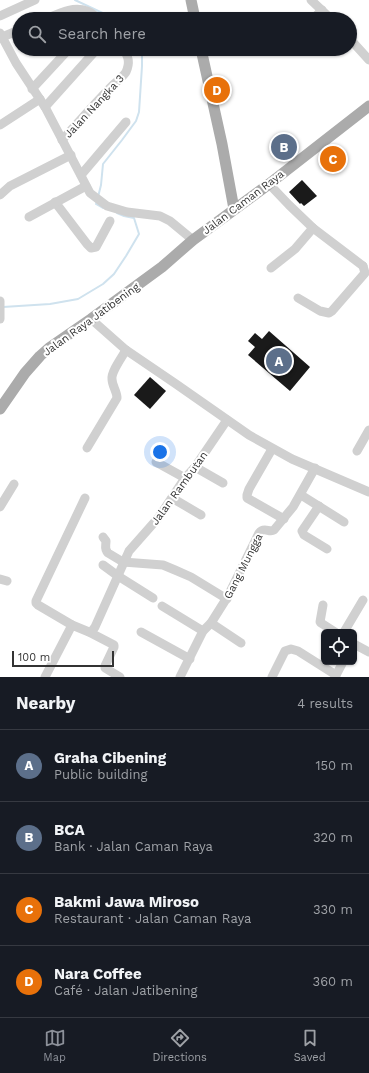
<!DOCTYPE html>
<meta charset="utf-8">
<style>
:root{--surface:#171b24;--page:#242831;--text:#f1f3f6;--muted:#9ea1a6;--line:#363941;--accent:#8c9099}
body{margin:0;font-family:"Work Sans",sans-serif;background:var(--page);color:var(--text)}
.controls{position:absolute;right:12px;bottom:12px;display:grid;overflow:hidden;border-radius:6px;box-shadow:0 1px 3px #0004}
.controls button{width:36px;height:36px;display:grid;place-items:center;padding:0;border:0;border-bottom:1px solid var(--line);background:var(--surface);color:var(--text);font:20px sans-serif}
.scale{position:absolute;left:12px;bottom:10px;width:102px;box-sizing:border-box;padding-left:4px;border:2px solid #333;border-top:0;font-size:11px;line-height:14px;white-space:nowrap;color:#333;-webkit-text-stroke:3px #fff;paint-order:stroke}
.you{position:absolute;left:160px;top:452px;width:14px;height:14px;margin:-10px;border:3px solid #fff;border-radius:50%;background:#1a73e8;box-shadow:0 0 0 6px #1a73e833}
.badge{display:grid;place-items:center;width:26px;height:26px;border-radius:50%;background:var(--accent);color:#fff;font-size:13px;font-weight:700}
.pin{position:absolute;translate:-50% -50%;border:2px solid #fff;box-shadow:0 1px 4px #0006}
.list{margin:0;padding:0;list-style:none}
h2{display:flex;justify-content:space-between;align-items:center;height:52px;margin:0;padding:0 16px;font-size:17px}
h2 small{font-size:13px;font-weight:400;color:var(--muted)}
.list li{display:grid;grid-template-columns:26px 1fr auto;gap:12px;align-items:center;box-sizing:border-box;height:72px;padding:0 16px;border-top:1px solid var(--line)}
.list b{display:block;font-size:15px;white-space:nowrap}
.list p{margin:0;font-size:13px;white-space:nowrap;color:var(--muted)}
.list em{font-size:13px;font-style:normal;color:var(--muted)}
.icon{flex:none;width:22px;height:22px;fill:none;stroke:currentColor;stroke-width:2;stroke-linecap:round;stroke-linejoin:round}
.map{position:relative;flex:none;width:369px;height:677px;overflow:hidden}
.search{position:absolute;background:var(--surface);box-shadow:0 1px 3px #0004;left:12px;right:12px;top:12px;height:44px;display:flex;align-items:center;gap:10px;box-sizing:border-box;padding:0 14px;border-radius:22px;color:var(--muted);font-size:15px}
.sheet{height:340px;background:var(--surface)}
nav{display:flex;justify-content:space-around;align-items:center;box-sizing:border-box;height:56px;border-top:1px solid var(--line);background:var(--surface);font-size:11px;color:var(--muted)}
nav a{display:grid;justify-items:center;gap:2px}
nav .on{color:var(--accent)}
.map>svg:first-child{display:block}
.lines{fill:none;stroke-linecap:round;stroke-linejoin:round}
.stream{stroke:#cfe2ee;stroke-width:2}
.building{fill:#1a1a1a}
.minor{stroke:#d0d0d0;stroke-width:9}
.major{stroke:#ababab;stroke-width:11}
.labels{text-anchor:middle;stroke-width:4;stroke-linejoin:round;paint-order:stroke}
.street-label{font-size:11px;fill:#333;stroke:#fff}
</style>
<div class="map">
<svg width="369" height="677" viewBox="0 0 369 677">
<rect width="100%" height="100%" fill="#fff"/>
<g class="lines">
<g class="stream">
<polyline points="75,0 109,16 112,19"/>
<polyline points="98,197 101,185 103,164 122,140 136,121 139,112 142,66 142,55 137,49"/>
<polyline points="97,201 96,204 103,208"/>
<polyline points="3,307 50,304 78,299 103,284 114,274 126,256 139,234 134,218 124,216 117,213"/>
</g>
</g>
<g class="building">
<polygon points="302,180 317,196 304,206 301,203 300,204 289,192"/>
<polygon points="269,331 310,367 290,391 248,355 255,347 248,341 255,333 262,339"/>
<polygon points="150,377 166,391 150,409 134,395"/>
</g>
<g class="lines">
<g class="minor">
<polyline points="311,0 331,19"/>
<polyline points="0,16 35,0"/>
<path d="M 46,19 C 60,13 73,6 87,11 C 92,13 95,15 97,19"/>
<polyline points="313,19 322,10"/>
<polyline points="0,33 16,63 45,107 90,193 107,206 127,212 160,216 170,221 193,240"/>
<polyline points="0,38 19,30"/>
<polyline points="350,39 369,60"/>
<polyline points="32,89 69,49"/>
<polyline points="45,107 97,49"/>
<polyline points="0,125 40,99"/>
<path d="M 62,140 C 79,122 95,103 113,85 C 117,81 123,77 126,72 C 130,63 129,57 123,49"/>
<polyline points="81,175 126,122"/>
<polyline points="269,184 289,205 313,228 363,266"/>
<polyline points="0,195 10,186 71,155"/>
<polyline points="55,202 87,244 91,248 96,247 110,221"/>
<polyline points="29,217 86,186"/>
<polyline points="271,268 295,249 313,228"/>
<polyline points="298,298 320,311 329,313 332,311 365,273 363,266"/>
<polyline points="0,301 0,319"/>
<polyline points="91,319 126,350 176,384 249,435 292,459 369,492"/>
<path d="M 87,448 L 117,398 C 117,391 112,386 112,379 C 111,372 122,357 126,350"/>
<polyline points="272,449 249,489 247,495 247,498 284,519"/>
<polyline points="357,451 369,430"/>
<polyline points="156,462 185,478"/>
<polyline points="195,467 223,483"/>
<polyline points="301,495 344,522"/>
<polyline points="172,498 201,515"/>
<polyline points="319,506 302,531 304,535 327,549"/>
<polyline points="0,507 14,484"/>
<path d="M 103,537 L 106,541 C 106,546 104,549 108,553 L 123,562 L 163,565 L 175,570 L 191,577 L 227,599"/>
<polyline points="103,565 118,576 153,598"/>
<polyline points="0,579 7,581"/>
<polyline points="323,605 320,622 321,623 335,632"/>
<polyline points="162,606 203,631"/>
<polyline points="211,623 241,643"/>
<polyline points="72,625 38,605 36,603 36,601 85,498"/>
<polyline points="89,632 92,631 95,627 129,551 159,517 185,478 195,467 227,420"/>
<polyline points="141,632 190,659"/>
<polyline points="344,632 363,600"/>
<polyline points="354,644 369,652"/>
<polyline points="45,677 72,625 89,632 114,645 114,647 105,666 105,668 120,677"/>
<path d="M 180,677 L 203,631 L 211,623 L 228,596 L 259,533 C 264,526 269,533 274,530 L 293,507 L 315,468"/>
<polyline points="272,677 285,651 291,649 298,651 336,675"/>
<polyline points="335,677 343,662"/>
</g>
<g class="major">
<polyline points="191,0 195,19"/>
<polyline points="201,49 222,144 234,209"/>
<polyline points="0,409 25,373 40,356 49,348 91,319 162,267 193,240 269,184 369,106"/>
</g>
</g>
<g class="labels">
<g class="street-label">
<text transform="translate(94 106) rotate(-47)" y="4">Jalan Nangka 3</text>
<text transform="translate(243 202) rotate(-37)" y="4">Jalan Caman Raya</text>
<text transform="translate(91 319) rotate(-36)" y="4">Jalan Raya Jatibening</text>
<text transform="translate(179 488) rotate(-54)" y="4">Jalan Rambutan</text>
<text transform="translate(243 566) rotate(-63)" y="4">Gang Mungga</text>
</g>
</g>
</svg>
<div class="controls">
<button><svg class="icon" aria-label="locate" viewBox="0 0 24 24"><circle cx="12" cy="12" r="6"/><path d="M12 2v4M12 18v4M2 12h4M18 12h4"/></svg></button>
</div>
<div class="scale">100 m</div>
<div class="you"></div>
<div class="pin badge" style="left:279px;top:361px;background:#5c6f8a">A</div>
<div class="pin badge" style="left:284px;top:147px;background:#5c6f8a">B</div>
<div class="pin badge" style="left:333px;top:159px;background:#e8710a">C</div>
<div class="pin badge" style="left:217px;top:90px;background:#e8710a">D</div>
<div class="search"><svg class="icon" aria-label="search" viewBox="0 0 24 24"><circle cx="10" cy="10" r="6"/><path d="M15 15l6 6"/></svg>Search here</div>
</div>
<section class="sheet">
<h2>Nearby<small>4 results</small></h2>
<ul class="list">
<li><span class="badge" style="background:#5c6f8a">A</span><div><b>Graha Cibening</b><p>Public building</p></div><em>150 m</em></li>
<li><span class="badge" style="background:#5c6f8a">B</span><div><b>BCA</b><p>Bank · Jalan Caman Raya</p></div><em>320 m</em></li>
<li><span class="badge" style="background:#e8710a">C</span><div><b>Bakmi Jawa Miroso</b><p>Restaurant · Jalan Caman Raya</p></div><em>330 m</em></li>
<li><span class="badge" style="background:#e8710a">D</span><div><b>Nara Coffee</b><p>Café · Jalan Jatibening</p></div><em>360 m</em></li>
</ul>
</section>
<nav>
<a class="on"><svg class="icon" aria-label="map" viewBox="0 0 24 24"><path d="M3 6l6-2 6 2 6-2v14l-6 2-6-2-6 2zM9 4v14M15 6v14"/></svg>Map</a>
<a><svg class="icon" aria-label="directions" viewBox="0 0 24 24"><path d="M12 3l9 9-9 9-9-9zM9 14v-3h6M13 9l2 2-2 2"/></svg>Directions</a>
<a><svg class="icon" aria-label="saved" viewBox="0 0 24 24"><path d="M7 4h10v16l-5-4-5 4z"/></svg>Saved</a>
</nav>
